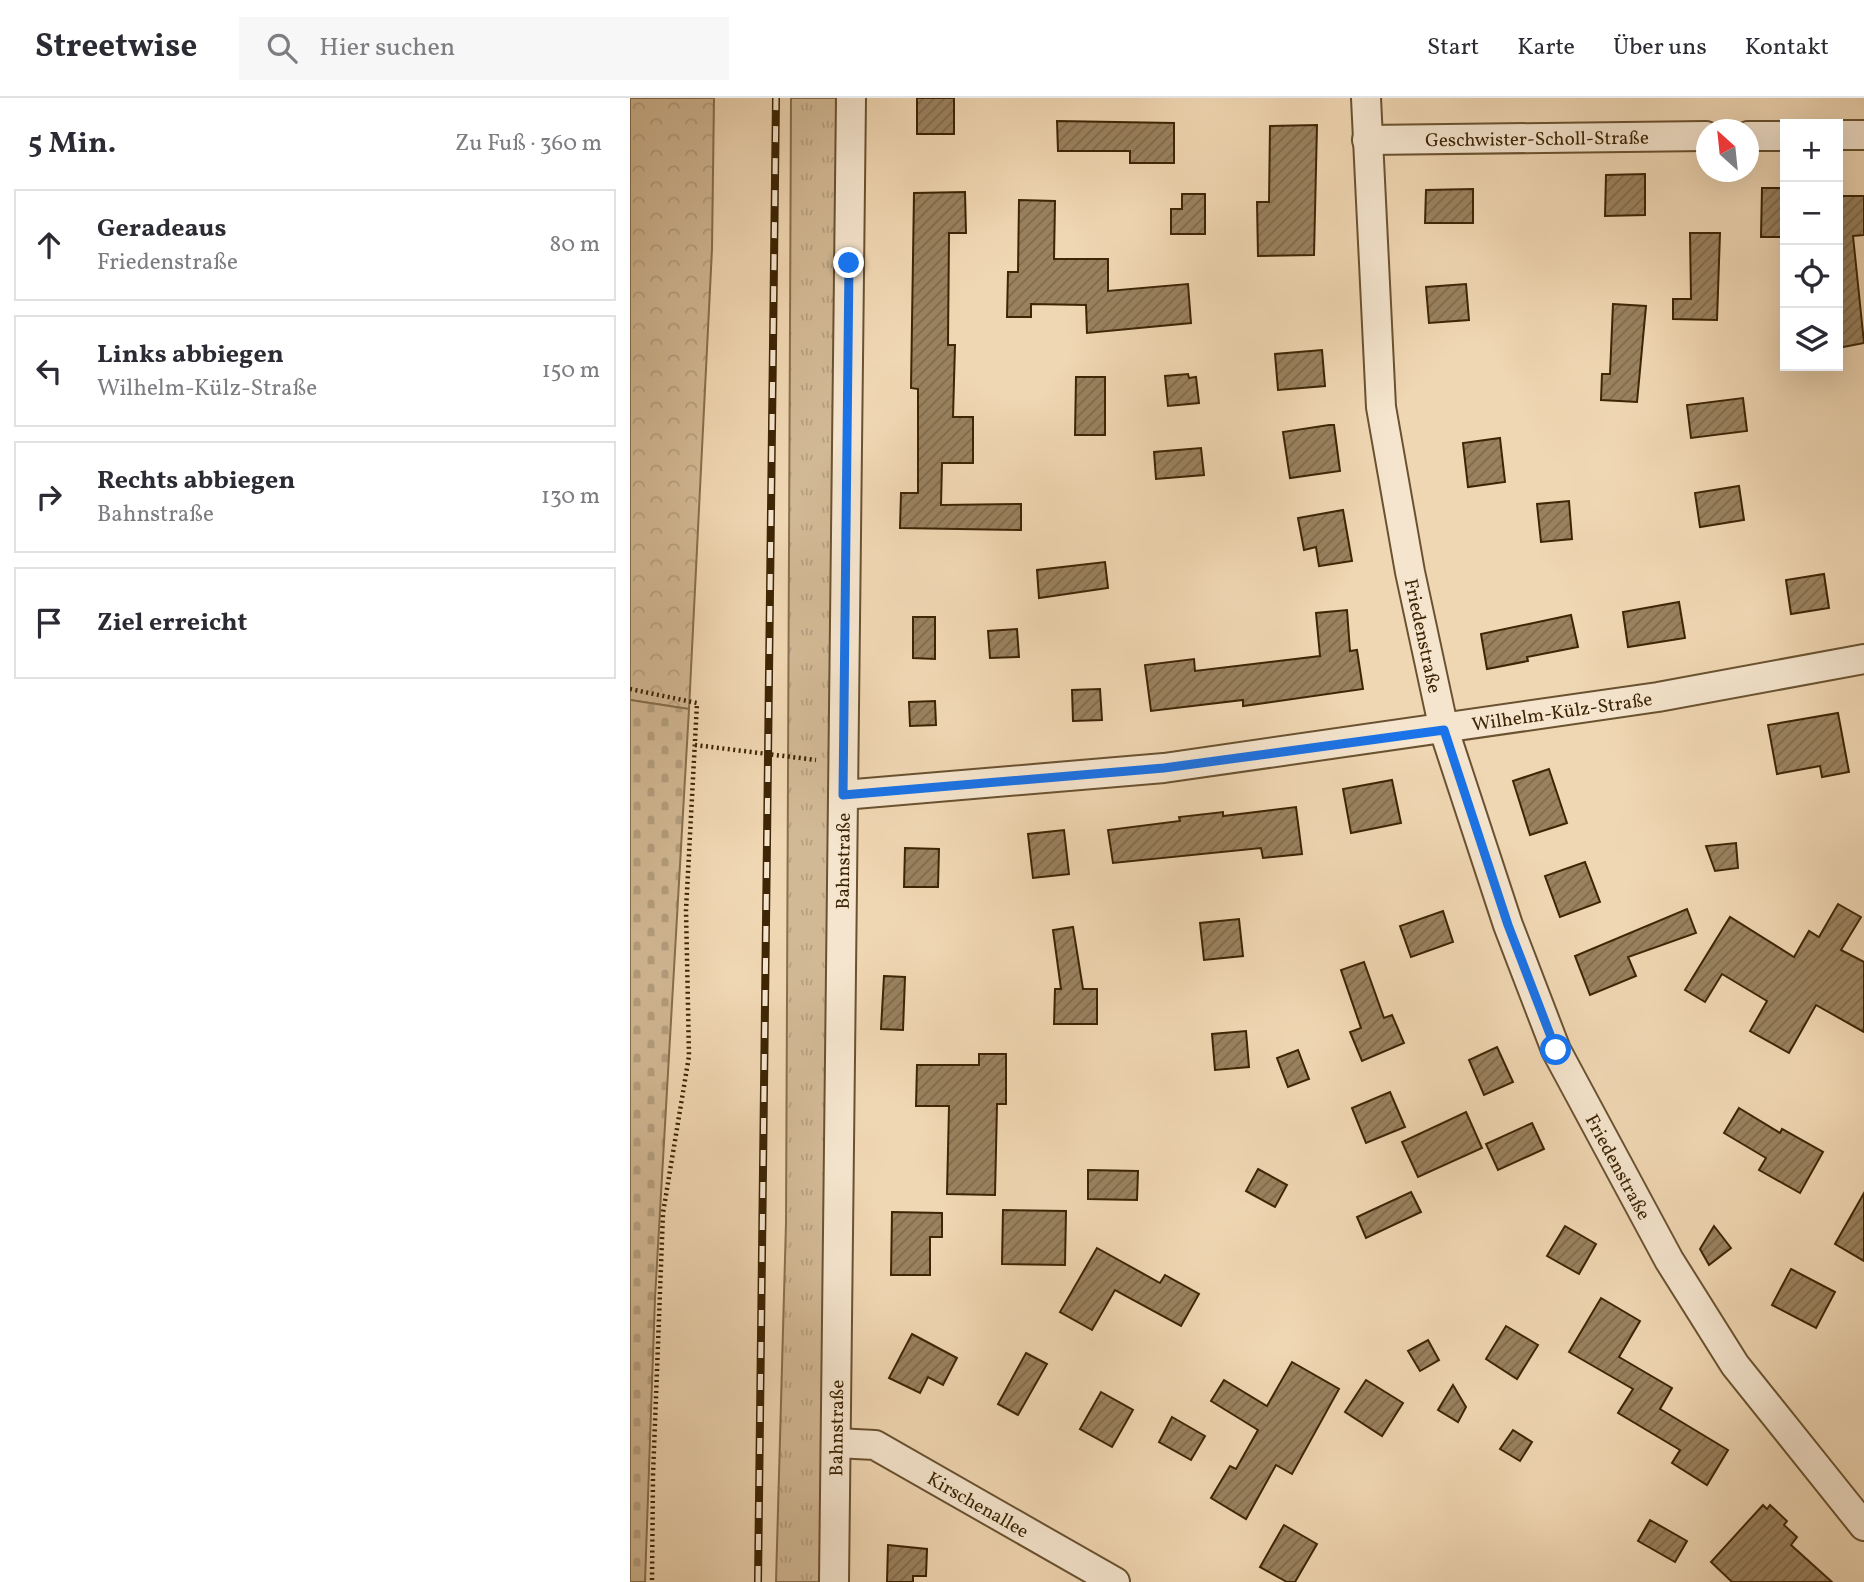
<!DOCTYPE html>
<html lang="de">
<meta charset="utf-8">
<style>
:root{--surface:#fff;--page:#f7f7f7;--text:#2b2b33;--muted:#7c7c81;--line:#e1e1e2}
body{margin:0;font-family:Vollkorn,serif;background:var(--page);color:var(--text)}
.controls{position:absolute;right:21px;top:21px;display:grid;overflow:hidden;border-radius:0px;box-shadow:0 7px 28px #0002}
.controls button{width:63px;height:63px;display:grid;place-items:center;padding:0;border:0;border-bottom:2px solid var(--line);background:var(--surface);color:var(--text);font:35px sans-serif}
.compass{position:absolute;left:1066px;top:21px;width:63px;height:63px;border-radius:50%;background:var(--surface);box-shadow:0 7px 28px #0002;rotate:333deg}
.stop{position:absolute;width:21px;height:21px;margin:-16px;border:5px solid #1a73e8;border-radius:50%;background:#fff}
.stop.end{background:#1a73e8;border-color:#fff;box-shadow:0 2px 7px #0008}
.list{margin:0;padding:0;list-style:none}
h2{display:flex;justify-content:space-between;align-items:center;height:91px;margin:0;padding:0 28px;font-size:30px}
h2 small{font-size:23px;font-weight:400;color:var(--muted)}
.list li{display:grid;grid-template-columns:46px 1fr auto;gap:21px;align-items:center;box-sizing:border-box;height:112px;margin:0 14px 14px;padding:0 14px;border:2px solid var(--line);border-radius:0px}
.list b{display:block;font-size:26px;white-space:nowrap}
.list p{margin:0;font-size:23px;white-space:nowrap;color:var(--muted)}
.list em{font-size:23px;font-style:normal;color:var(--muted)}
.icon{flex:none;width:38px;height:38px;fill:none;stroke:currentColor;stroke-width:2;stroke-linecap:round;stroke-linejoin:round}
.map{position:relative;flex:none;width:1234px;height:1484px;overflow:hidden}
header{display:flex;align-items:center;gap:42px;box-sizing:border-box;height:98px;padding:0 35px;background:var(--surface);border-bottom:2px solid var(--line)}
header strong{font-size:33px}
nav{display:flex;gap:38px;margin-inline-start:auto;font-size:24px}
.search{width:490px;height:63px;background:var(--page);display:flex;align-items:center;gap:18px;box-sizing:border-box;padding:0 24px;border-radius:0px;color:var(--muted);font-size:26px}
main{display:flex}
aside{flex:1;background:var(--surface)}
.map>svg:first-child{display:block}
.grass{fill:url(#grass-tufts);stroke:#886f4d;stroke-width:2}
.forest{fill:url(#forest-crowns);stroke:#886f4d;stroke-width:2}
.cemetery{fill:url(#cemetery-stones);stroke:#886f4d;stroke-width:2}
.building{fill:url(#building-hatch);stroke:#3d2505;stroke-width:2}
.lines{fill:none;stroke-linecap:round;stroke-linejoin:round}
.minor-casing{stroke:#6a5230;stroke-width:32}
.path{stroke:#3d2505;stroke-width:4.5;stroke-dasharray:2 3.5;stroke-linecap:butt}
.minor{stroke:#f5e5ce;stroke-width:28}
.rail-casing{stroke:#3d2505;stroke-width:8}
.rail{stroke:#f5e5ce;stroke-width:5;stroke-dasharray:16;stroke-linecap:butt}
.route{stroke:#1a73e8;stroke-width:9}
.labels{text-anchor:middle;stroke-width:5;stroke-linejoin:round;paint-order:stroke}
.street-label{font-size:19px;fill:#3d2505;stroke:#f5e5ce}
</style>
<header>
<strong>Streetwise</strong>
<div class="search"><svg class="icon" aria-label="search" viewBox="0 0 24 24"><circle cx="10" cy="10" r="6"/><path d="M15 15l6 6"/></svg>Hier suchen</div>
<nav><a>Start</a><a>Karte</a><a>Über uns</a><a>Kontakt</a></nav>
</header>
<main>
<aside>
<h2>5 Min.<small>Zu Fuß · 360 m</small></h2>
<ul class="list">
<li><svg class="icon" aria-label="ahead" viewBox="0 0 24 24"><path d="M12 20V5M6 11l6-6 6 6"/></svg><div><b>Geradeaus</b><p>Friedenstraße</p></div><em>80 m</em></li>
<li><svg class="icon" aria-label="left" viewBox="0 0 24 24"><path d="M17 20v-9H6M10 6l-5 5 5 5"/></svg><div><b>Links abbiegen</b><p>Wilhelm-Külz-Straße</p></div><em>150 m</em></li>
<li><svg class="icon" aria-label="right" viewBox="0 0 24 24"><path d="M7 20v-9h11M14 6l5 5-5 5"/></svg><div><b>Rechts abbiegen</b><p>Bahnstraße</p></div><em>130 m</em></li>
<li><svg class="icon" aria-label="arrive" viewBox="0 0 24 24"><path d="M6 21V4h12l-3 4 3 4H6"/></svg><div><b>Ziel erreicht</b></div></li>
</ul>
</aside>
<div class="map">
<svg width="1234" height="1484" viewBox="0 0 1234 1484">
<defs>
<pattern id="grass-tufts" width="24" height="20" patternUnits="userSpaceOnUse" patternTransform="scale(1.75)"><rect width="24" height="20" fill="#d2b995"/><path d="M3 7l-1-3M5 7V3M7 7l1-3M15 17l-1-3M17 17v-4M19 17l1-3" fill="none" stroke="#b59f7f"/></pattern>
<pattern id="forest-crowns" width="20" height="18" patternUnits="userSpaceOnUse" patternTransform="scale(1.75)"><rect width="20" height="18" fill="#d2b995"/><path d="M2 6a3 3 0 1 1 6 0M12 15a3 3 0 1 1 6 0" fill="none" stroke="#b59f7f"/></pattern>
<pattern id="cemetery-stones" width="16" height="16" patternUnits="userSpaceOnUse" patternTransform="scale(1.75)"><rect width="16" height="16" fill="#d2b995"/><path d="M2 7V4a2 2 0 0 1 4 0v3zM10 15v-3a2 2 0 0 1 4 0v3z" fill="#b59f7f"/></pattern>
<pattern id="building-hatch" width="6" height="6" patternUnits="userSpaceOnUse" patternTransform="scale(1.75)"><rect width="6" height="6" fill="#9a825f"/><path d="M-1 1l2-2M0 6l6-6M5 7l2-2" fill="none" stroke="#7f6a4c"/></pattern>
</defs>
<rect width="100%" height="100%" fill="#f0d7b3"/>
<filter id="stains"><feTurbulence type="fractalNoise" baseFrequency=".00286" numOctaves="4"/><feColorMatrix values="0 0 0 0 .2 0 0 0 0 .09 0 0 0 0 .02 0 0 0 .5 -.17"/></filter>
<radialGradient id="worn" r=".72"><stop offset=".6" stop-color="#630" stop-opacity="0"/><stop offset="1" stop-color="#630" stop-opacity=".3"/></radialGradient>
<polygon class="grass" points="161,0 210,0 193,1484 146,1484 156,1125"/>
<polygon class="forest" points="0,0 84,0 82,151 59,611 0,602"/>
<polygon class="cemetery" points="0,602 59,611 25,1200 15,1484 0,1484"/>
<g class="building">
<rect x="287" y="0" width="37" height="36"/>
<polygon points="427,23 544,25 544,65 500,65 500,53 428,53"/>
<polygon points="687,27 684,157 628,158 627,104 639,104 640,28"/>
<polygon points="1015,76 1015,117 975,118 976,77"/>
<polygon points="1132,90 1155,90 1155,139 1131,139"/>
<polygon points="843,91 843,125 795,125 796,92"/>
<polygon points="335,94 336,135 319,135 318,247 325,247 323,319 343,319 343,365 312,365 311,407 391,406 391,432 270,430 271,395 288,395 288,291 281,290 284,95"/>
<polygon points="552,96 575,96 575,136 541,136 541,111 552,111"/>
<polygon points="1212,98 1234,98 1234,137 1223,138 1234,245 1208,250 1208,134 1212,133"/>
<polygon points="389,102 425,103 424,161 478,161 478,193 558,186 561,225 457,235 456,207 401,206 401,219 377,219 378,174 388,174"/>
<polygon points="1060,135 1090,135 1087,222 1043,221 1043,201 1061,201"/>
<polygon points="836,186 839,222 799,225 796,189"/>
<polygon points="983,206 1016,208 1007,304 971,302 972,276 980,276"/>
<polygon points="692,252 695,288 648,292 645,256"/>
<polygon points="558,276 559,280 566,279 569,305 538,308 535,278"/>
<polygon points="446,279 475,279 475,337 445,337"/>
<polygon points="1113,300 1117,333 1061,340 1057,307"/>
<polygon points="699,327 704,327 710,373 660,380 653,334"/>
<polygon points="870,340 875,384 838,389 833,345"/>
<polygon points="571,350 574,377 526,381 524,354"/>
<polygon points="1109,388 1114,422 1070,429 1065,395"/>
<polygon points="939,403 942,441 911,444 907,406"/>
<polygon points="713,412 722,463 689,468 686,449 674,452 668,420"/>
<polygon points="475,464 478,490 409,500 407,472"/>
<polygon points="1194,476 1199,510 1161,516 1156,482"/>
<polygon points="1049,504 1055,540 998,549 993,514"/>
<polygon points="717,512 720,553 727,552 733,591 613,608 613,602 521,613 515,567 564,561 565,573 690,558 686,515"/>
<polygon points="941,517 948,549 897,559 898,563 857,571 851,536"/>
<polygon points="283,519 305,519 305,561 283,560"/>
<polygon points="387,531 389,559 360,560 358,533"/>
<polygon points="470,591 472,622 443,623 442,592"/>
<polygon points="305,603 306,627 280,628 279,604"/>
<polygon points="1208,615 1219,674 1192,679 1190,668 1147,676 1138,627"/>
<polygon points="919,671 937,725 900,737 883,683"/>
<polygon points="762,682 771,725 721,735 713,691"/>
<polygon points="666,709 672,756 633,760 631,750 483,765 478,732 550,723 549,719 593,714 593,718"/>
<polygon points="434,732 439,776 403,780 398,736"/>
<polygon points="1106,745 1108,770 1085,773 1076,748"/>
<polygon points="275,750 309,751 308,789 274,789"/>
<polygon points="955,764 970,804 930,819 915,778"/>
<polygon points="1208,806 1231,819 1211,852 1234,864 1234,934 1186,907 1159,955 1120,933 1137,903 1092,876 1075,904 1055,892 1100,819 1164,859 1179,833 1189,839"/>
<polygon points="1057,811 1066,835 998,859 1006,878 960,897 945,858"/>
<polygon points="813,813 823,844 781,859 770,828"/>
<polygon points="609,821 613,858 574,862 570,825"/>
<polygon points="443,829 453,891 467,891 467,926 424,926 425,891 431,891 423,832"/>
<polygon points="734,864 754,920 762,917 774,945 732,963 720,934 731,930 711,872"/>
<polygon points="254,878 275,879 273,932 251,931"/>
<polygon points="616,933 619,969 585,972 582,936"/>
<polygon points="867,949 883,984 854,997 839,962"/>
<polygon points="668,952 679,981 658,989 647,960"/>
<polygon points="349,956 376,956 376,1006 367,1006 365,1097 317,1096 319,1008 286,1008 287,967 349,967"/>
<polygon points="760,994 775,1029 736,1045 722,1010"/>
<polygon points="1109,1010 1150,1035 1152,1031 1193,1054 1170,1095 1129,1072 1136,1060 1094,1035"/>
<polygon points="836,1014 852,1050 788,1079 772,1044"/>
<polygon points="902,1025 914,1051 868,1072 856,1046"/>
<polygon points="628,1071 657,1087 645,1109 616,1093"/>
<polygon points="458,1072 508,1073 507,1102 458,1101"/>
<polygon points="781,1094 791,1114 736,1140 727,1119"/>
<polygon points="1234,1095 1234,1163 1205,1146"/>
<polygon points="373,1112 436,1113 435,1167 372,1166"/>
<polygon points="262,1114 312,1115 312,1139 300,1139 300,1177 261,1177"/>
<polygon points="935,1128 966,1146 949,1176 917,1158"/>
<polygon points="1084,1128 1101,1150 1079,1167 1070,1151"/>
<polygon points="467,1150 530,1185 535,1177 569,1196 551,1228 485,1192 462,1232 430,1214"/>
<polygon points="1161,1171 1205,1194 1186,1230 1142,1207"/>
<polygon points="971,1200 1010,1223 989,1259 1042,1290 1030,1311 1098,1352 1077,1387 1042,1365 1050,1352 988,1315 1003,1291 939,1254"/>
<polygon points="876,1228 908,1247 887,1281 856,1261"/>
<polygon points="282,1236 327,1260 313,1287 298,1279 290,1295 259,1280"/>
<polygon points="798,1242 809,1262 790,1273 778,1253"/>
<polygon points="396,1255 417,1266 388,1317 368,1306"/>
<polygon points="662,1264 709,1291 662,1376 646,1367 616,1421 581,1400 600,1368 606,1371 628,1332 581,1303 594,1282 637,1308"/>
<polygon points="736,1282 773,1305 752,1338 715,1314"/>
<polygon points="823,1287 836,1309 828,1324 808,1312"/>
<polygon points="471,1294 503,1312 482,1349 450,1331"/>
<polygon points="542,1319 575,1338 561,1362 529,1344"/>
<polygon points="883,1332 902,1344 890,1363 870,1351"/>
<polygon points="1133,1407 1137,1411 1140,1407 1157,1423 1154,1427 1167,1439 1161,1447 1202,1484 1102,1484 1081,1464"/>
<polygon points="1020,1422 1057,1443 1045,1464 1008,1443"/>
<polygon points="654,1427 687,1446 665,1484 657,1484 630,1469"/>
<polygon points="258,1447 297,1451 296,1478 283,1478 283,1484 257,1484"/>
</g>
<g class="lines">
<g class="minor-casing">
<g id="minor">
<path id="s1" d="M 736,0 L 751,309 L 780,474 L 814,632 L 878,827 L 926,952 L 1039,1162 L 1105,1267 L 1234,1428"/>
<polyline points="1208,37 1234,37"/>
<polyline points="1118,38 1155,38"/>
<path id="s2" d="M 737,42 L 1076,38"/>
<path id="s3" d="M 213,697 L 534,670 L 1028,599 L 1234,561"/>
<path id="s4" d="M 206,1345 L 245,1347 L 485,1484"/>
<path id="s5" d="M 204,1484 L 221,0"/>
</g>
</g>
<g class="path">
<polyline points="0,591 67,605 56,812 59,958 33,1115 23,1377 22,1484"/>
<polyline points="65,647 186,662"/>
</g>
<use href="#minor" class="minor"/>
<g class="rail-casing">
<polyline id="rail" points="128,1484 146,0"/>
</g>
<use href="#rail" class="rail"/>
</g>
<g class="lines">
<polyline class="route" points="219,165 213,697 534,670 814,632 878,827 926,952"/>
</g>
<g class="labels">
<g class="street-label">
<text dy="7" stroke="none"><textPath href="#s2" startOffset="170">Geschwister-Scholl-Straße</textPath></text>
<text dy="7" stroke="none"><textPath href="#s1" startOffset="542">Friedenstraße</textPath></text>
<text dy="7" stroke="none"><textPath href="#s3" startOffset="724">Wilhelm-Külz-Straße</textPath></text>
<text dy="7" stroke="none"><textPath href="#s5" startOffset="721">Bahnstraße</textPath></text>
<text dy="7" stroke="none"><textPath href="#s1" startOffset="1110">Friedenstraße</textPath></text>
<text dy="7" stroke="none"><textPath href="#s5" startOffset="154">Bahnstraße</textPath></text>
<text dy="7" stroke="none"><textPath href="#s4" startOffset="158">Kirschenallee</textPath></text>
</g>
</g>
<rect width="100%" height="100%" filter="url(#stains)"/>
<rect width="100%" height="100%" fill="url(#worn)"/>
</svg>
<div class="controls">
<button>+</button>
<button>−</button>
<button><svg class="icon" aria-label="locate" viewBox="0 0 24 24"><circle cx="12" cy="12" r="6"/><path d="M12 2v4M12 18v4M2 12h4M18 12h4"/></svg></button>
<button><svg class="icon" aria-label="layers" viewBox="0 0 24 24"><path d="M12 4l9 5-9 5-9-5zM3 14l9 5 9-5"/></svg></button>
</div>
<svg class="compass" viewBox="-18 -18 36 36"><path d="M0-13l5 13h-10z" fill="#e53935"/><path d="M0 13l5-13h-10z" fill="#7c7c81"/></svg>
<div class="stop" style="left:926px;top:952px"></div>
<div class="stop end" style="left:219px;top:165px"></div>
</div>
</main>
